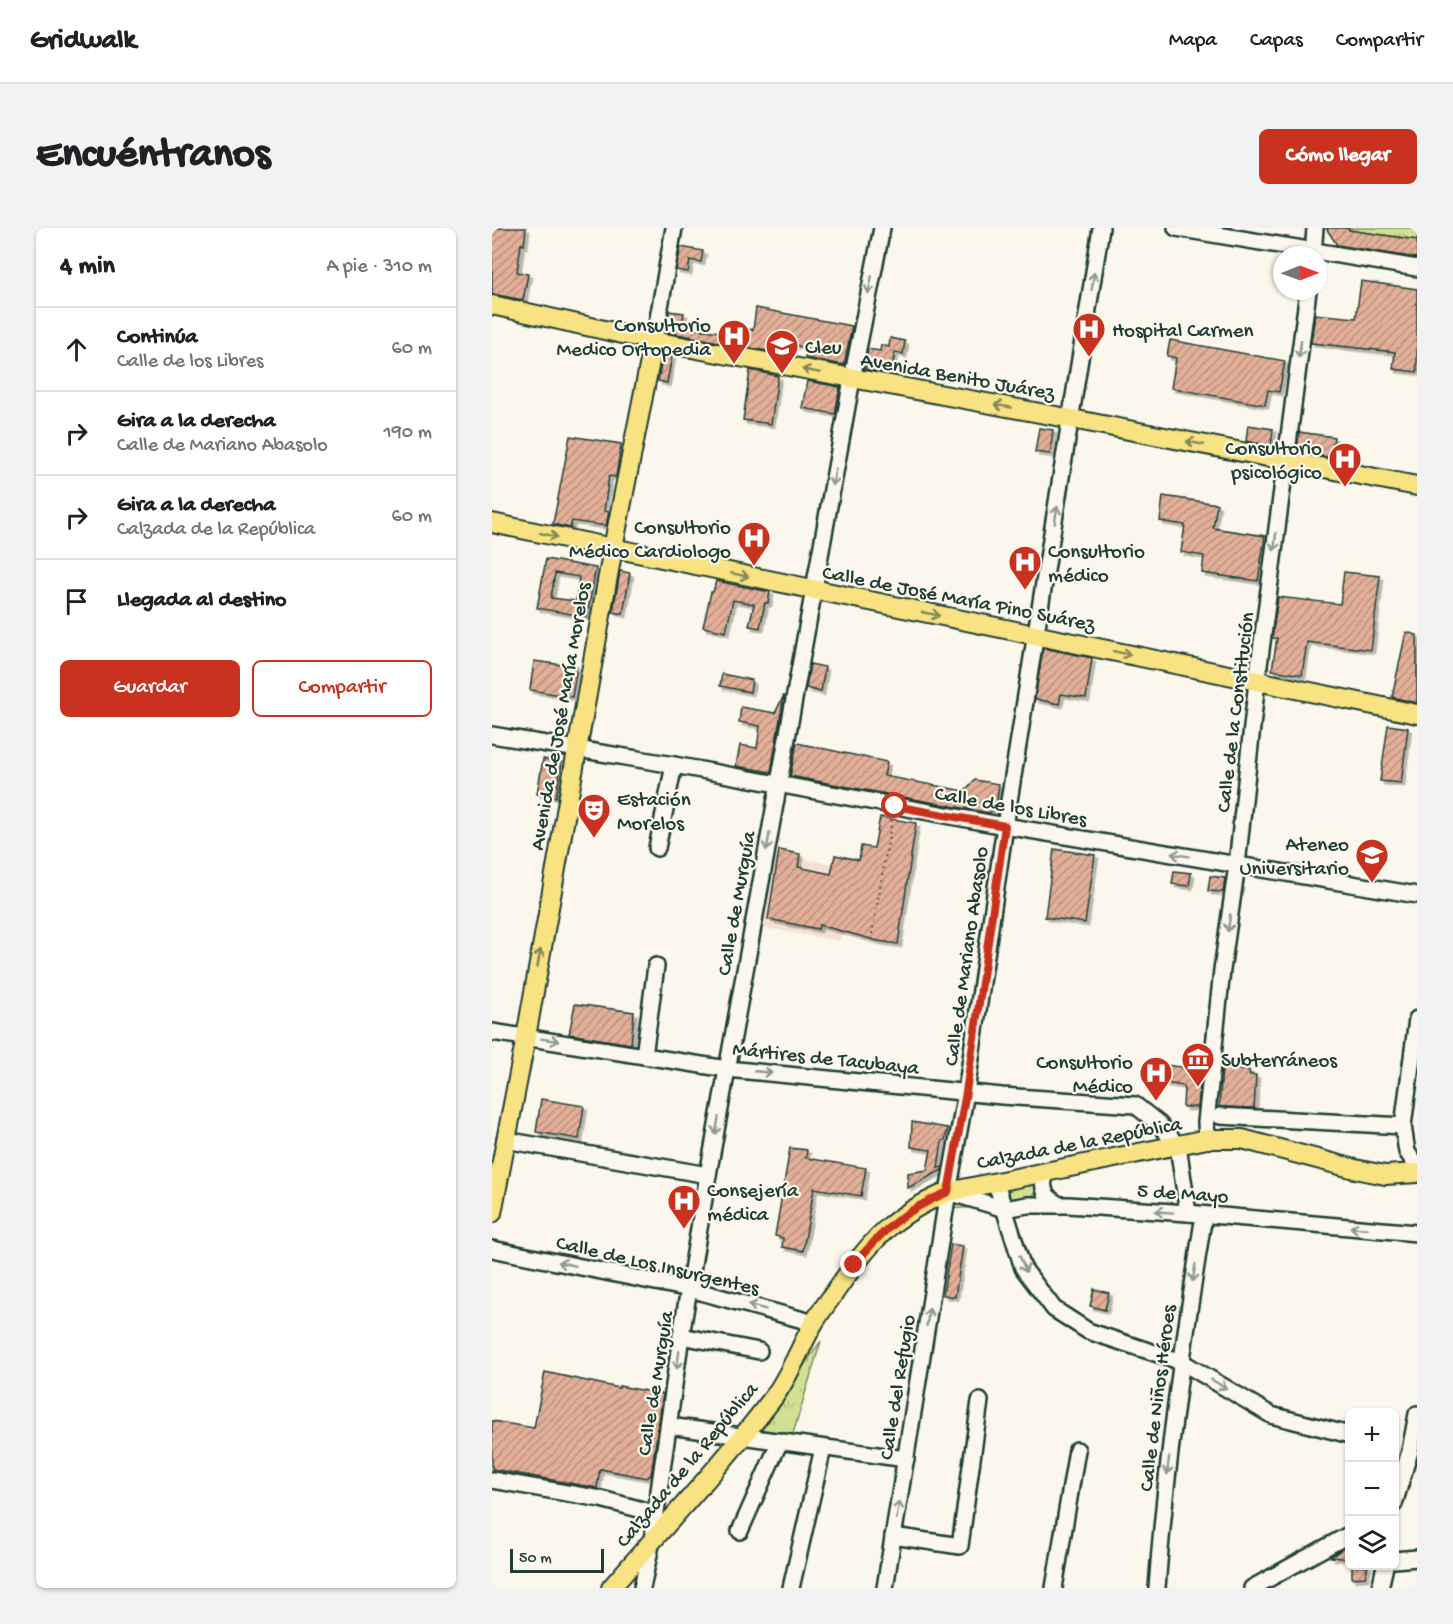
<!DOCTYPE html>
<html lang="es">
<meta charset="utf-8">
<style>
:root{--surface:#fff;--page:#f2f2f2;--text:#202124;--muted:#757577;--line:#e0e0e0;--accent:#c8321e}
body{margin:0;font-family:"Gochi Hand",sans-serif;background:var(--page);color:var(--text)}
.controls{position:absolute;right:18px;bottom:18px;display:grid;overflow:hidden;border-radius:9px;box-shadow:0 2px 4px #0004}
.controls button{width:54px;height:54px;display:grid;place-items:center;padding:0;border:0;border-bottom:2px solid var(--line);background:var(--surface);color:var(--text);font:30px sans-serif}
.compass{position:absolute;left:781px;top:18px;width:54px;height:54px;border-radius:50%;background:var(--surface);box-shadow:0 2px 4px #0004;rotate:89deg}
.scale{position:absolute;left:18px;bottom:15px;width:94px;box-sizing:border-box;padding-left:6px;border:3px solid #1f3d34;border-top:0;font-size:16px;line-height:21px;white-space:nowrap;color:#1f3d34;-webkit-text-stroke:4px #fbf7ec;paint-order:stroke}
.stop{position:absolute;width:18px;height:18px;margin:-14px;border:4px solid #c8321e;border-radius:50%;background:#fff}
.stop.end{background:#c8321e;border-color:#fff;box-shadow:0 2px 6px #0008}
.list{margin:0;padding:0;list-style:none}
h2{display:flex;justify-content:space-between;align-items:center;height:78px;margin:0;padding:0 24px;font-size:26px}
h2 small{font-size:20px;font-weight:400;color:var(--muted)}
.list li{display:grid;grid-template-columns:39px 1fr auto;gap:18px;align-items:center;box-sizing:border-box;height:84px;padding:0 24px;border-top:2px solid var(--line)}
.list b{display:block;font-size:22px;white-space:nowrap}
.list p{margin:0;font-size:20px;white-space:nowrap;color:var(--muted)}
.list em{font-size:20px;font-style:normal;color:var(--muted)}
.actions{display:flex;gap:12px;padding:18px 24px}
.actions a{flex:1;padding:14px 0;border:2px solid var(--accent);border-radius:9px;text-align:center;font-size:21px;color:var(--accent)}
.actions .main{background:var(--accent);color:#fff}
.icon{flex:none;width:33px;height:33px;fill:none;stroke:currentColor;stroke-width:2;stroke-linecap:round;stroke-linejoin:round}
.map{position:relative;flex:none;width:925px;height:1360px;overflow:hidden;border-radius:9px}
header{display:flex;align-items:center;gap:36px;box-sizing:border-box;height:84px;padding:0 30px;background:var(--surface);border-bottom:2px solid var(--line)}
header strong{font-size:28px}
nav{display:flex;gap:33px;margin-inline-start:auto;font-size:21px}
.intro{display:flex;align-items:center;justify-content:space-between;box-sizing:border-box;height:144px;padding:0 36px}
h1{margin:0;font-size:42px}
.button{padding:15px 27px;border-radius:9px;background:var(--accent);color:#fff;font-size:21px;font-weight:700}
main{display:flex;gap:36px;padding:0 36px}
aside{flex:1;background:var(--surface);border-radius:9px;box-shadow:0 2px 4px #0004}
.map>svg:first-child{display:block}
.built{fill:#f4e1d3}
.park{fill:url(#park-tufts);stroke:#798e64;stroke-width:1.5}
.building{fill:url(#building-hatch);stroke:#1f3d34;stroke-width:1.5;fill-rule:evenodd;filter:url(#shadow)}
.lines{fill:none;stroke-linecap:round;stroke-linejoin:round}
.minor-casing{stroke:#1f3d34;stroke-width:20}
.major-casing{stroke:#1f3d34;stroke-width:22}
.path{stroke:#1f3d34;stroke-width:2;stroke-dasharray:1.5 4.5;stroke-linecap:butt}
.minor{stroke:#fbf7ec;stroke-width:15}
.major{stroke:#f8e281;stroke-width:18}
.oneway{stroke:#8d9a90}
.oneway2{stroke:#818757}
.route{stroke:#c8321e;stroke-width:8}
.labels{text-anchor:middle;stroke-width:4.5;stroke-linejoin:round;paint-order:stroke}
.poi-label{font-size:21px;fill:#1f3d34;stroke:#fbf7ec;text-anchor:start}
.street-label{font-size:21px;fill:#1f3d34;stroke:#fbf7ec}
</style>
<header>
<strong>Gridwalk</strong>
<nav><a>Mapa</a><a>Capas</a><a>Compartir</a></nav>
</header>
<div class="intro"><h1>Encuéntranos</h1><a class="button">Cómo llegar</a></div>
<main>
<aside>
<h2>4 min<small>A pie · 310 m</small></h2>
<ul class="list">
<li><svg class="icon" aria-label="ahead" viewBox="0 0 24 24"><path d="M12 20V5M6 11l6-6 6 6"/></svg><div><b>Continúa</b><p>Calle de los Libres</p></div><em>60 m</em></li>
<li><svg class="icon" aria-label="right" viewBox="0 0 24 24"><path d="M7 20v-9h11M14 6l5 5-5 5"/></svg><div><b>Gira a la derecha</b><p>Calle de Mariano Abasolo</p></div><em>190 m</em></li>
<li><svg class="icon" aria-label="right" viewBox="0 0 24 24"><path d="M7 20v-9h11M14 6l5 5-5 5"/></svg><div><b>Gira a la derecha</b><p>Calzada de la República</p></div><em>60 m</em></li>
<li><svg class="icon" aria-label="arrive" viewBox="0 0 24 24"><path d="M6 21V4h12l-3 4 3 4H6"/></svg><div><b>Llegada al destino</b></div></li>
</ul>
<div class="actions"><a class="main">Guardar</a><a>Compartir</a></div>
</aside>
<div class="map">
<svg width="925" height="1360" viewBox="0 0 925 1360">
<defs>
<pattern id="park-tufts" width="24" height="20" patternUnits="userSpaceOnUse" patternTransform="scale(1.5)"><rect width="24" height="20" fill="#d3e093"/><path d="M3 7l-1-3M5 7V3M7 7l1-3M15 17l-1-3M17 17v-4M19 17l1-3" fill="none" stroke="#b5c17f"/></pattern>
<pattern id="building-hatch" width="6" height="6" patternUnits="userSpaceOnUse" patternTransform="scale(1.5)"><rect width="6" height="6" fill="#e4af98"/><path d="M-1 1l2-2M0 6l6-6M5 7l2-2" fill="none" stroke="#b8907d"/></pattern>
<filter id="shadow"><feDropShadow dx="3.5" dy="3.5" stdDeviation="0" flood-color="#0004"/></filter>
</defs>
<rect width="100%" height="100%" fill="#fbf7ec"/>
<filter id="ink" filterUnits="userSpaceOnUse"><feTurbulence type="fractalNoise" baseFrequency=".0167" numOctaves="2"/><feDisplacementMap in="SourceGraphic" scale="12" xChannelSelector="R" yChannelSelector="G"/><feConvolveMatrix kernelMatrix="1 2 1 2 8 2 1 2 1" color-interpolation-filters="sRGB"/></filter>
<g filter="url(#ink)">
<polygon class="built" points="280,626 360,639 348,713 268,699"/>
<g class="park">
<polygon points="855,0 925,0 925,12 857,2"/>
<polygon points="545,957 539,975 458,981 457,964"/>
<polygon points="329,1113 300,1209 264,1205"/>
</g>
<g class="building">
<polygon points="0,0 34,0 32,17 29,16 25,44 36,46 31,72 0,66"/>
<polygon points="834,0 855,0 857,2 925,12 925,30 845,17"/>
<polygon points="189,19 211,23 209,34 198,32 196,44 184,42"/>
<polygon points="869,53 925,61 925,144 901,141 903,124 819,115 823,86 864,90"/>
<polygon points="264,80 360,98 352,137 313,130 315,120 293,115 291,126 174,104 177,83 192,85 190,99 236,105 238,97 261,102"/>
<polygon points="398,110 413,113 411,126 403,124 399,146 373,141 376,121 388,123 389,117 397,119"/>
<polygon points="678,112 793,133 787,164 776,162 773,177 679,160 684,130 675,128"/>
<polygon points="171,126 180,128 175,155 166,153"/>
<polygon points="258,142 286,148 279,196 251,192"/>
<polygon points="315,153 348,159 343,186 310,180"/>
<polygon points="756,197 781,201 779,218 754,213"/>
<polygon points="547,200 561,202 558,226 543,224"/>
<polygon points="807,204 842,209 839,230 805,223"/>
<polygon points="78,208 129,216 124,249 117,248 112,283 117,284 114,298 80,293 78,300 61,296"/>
<polygon points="671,268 725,276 721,300 773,308 766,353 710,345 712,328 689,324 693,297 668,293"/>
<path d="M 54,331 L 104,340 L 95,389 L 45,380 ZM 63,345 L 87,349 L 84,373 L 59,370 Z"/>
<polygon points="128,343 138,345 131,386 121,384"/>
<polygon points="852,344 888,348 879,422 815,414 810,447 780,442 785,410 780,410 786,369 848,376"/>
<polygon points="224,353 278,364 276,375 273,375 268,400 257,398 262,376 241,372 234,404 211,399 219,364 221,364"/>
<polygon points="914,404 925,407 925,475 900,469"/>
<polygon points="551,420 600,430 594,470 569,466 567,476 543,471"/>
<polygon points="42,433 85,439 80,469 38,462"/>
<polygon points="318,436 333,439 329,464 314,460"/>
<polygon points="230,446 260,452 258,464 228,458"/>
<polygon points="292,467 279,544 244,538 248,517 265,520 268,498 247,494 249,479 283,485"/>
<polygon points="896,497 916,500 909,555 888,553"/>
<polygon points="305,515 395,534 392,548 472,563 483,552 507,556 504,580 497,585 298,548"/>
<polygon points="51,531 70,534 64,569 45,566"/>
<polygon points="388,589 424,595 406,716 386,713 327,697 326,701 276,691 287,622 308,626 306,639 339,646 343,627 367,632 369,618 382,620"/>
<polygon points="562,621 603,627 593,695 553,689"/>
<polygon points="682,643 699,645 697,658 680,656"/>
<polygon points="718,648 733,650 731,664 716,663"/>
<polygon points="83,776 142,784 139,816 77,806"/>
<polygon points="698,827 711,828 706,879 691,879 692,858 661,853 665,836 697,840"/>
<polygon points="730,841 757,842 758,847 764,847 762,880 727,879"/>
<polygon points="49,871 92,878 87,911 44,904"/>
<polygon points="420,894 456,900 453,912 450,913 446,940 451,939 450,942 416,960 416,945 435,942 439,922 419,919"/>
<polygon points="298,920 315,922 314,930 374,940 369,968 322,960 311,1023 290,1019 291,1010 283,1008"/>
<polygon points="459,1016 471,1018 463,1069 451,1067"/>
<polygon points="602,1061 617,1065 613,1082 598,1078"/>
<polygon points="53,1144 127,1160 127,1158 171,1166 159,1247 155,1250 108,1241 105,1260 0,1241 0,1193 42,1200"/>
<polygon points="858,1317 858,1331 839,1329 850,1321"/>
<polygon points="860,1338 876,1338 873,1349 860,1350"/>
</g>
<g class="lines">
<g class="minor-casing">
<g id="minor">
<polyline points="684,0 925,40"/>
<polyline points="821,27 823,0"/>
<polyline points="162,113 182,0"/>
<polyline points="0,507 182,537 513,598 925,667"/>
<polyline points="165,620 182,537"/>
<polyline points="925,791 911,898 915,924 925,938"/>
<polyline points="0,804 235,841 510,868 643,877 667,896 686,918 696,985"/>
<polyline points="152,828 164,738"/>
<polyline points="728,888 911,898"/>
<polyline points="715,911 714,894 730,742 745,637 765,453 816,63"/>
<polyline points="13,912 216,947"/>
<path d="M 554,945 C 548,961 553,968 567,977"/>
<polyline points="504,955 531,1040 562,1081 596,1103 690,1134 779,1187 858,1207"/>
<polyline points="456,964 513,981 535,977 576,977 696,985 925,1005"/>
<polyline points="0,1021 198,1061 322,1095"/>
<polyline points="189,1108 267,1123"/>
<polyline points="177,1198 414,1231"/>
<polyline points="0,1252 109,1271 162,1285"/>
<polyline points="902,1276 918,1223 925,1186"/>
<polyline points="248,1303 288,1213"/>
<polyline points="401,1308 468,1318 488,1173"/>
<polyline points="902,1332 925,1330"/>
<polyline points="150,1360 160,1312 189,1108 216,947 360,151 390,0"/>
<polyline points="299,1360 331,1220"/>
<polyline points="393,1360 456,964 474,864 513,598 609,0"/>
<polyline points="562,1360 585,1222"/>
<path d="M 665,1360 C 674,1235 692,1111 712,987"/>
<polyline points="760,1360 858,1306"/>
<polyline points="888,1360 893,1338"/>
</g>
</g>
<g class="major-casing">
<g id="major">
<polyline points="0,77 162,113 580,191 925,258"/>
<polyline points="0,295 925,486"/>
<polyline points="0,985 34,809 121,320 162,113"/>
<path d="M 119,1360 C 173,1297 231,1236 281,1170 C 297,1149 307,1122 320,1098 C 327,1085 337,1073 345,1061 C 379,1012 401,987 456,964 L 715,911 L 750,911 L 863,941 L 893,947 L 925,945"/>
</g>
</g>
<polyline class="path" points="380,706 400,591"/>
<use href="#minor" class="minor"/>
<use href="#major" class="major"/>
</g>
<defs><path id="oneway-shaft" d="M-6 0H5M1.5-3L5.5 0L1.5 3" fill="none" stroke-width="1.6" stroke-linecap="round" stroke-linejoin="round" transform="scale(1.5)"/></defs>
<g class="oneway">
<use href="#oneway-shaft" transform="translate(601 53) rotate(-81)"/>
<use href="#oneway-shaft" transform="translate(378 57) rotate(101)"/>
<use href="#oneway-shaft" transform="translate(808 121) rotate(97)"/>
<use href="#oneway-shaft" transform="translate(342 249) rotate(100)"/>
<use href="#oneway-shaft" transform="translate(564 287) rotate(-81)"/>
<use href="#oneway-shaft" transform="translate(783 314) rotate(97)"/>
<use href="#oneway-shaft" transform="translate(276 614) rotate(100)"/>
<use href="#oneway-shaft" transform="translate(688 627) rotate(-171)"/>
<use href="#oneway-shaft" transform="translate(737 695) rotate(98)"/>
<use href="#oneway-shaft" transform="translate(58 812) rotate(9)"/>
<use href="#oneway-shaft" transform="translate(271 844) rotate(6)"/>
<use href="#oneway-shaft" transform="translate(225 898) rotate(100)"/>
<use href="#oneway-shaft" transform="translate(672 984) rotate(-176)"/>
<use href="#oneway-shaft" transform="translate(867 1000) rotate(-175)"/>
<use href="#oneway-shaft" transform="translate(75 1036) rotate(-168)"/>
<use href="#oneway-shaft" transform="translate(531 1036) rotate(67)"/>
<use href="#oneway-shaft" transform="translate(702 1045) rotate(99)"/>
<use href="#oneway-shaft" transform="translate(265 1079) rotate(-165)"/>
<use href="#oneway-shaft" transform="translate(436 1089) rotate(-81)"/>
<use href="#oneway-shaft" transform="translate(186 1132) rotate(98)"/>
<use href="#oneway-shaft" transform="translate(727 1156) rotate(30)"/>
<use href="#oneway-shaft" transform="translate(676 1238) rotate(97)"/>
<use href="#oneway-shaft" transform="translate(406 1282) rotate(-81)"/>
</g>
<g class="oneway2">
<use href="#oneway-shaft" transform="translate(319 143) rotate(-169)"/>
<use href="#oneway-shaft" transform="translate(511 178) rotate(-170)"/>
<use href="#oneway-shaft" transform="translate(703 215) rotate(-169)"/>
<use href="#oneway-shaft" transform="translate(57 307) rotate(12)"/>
<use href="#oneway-shaft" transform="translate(248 347) rotate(12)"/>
<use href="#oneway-shaft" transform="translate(439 386) rotate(11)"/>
<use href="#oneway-shaft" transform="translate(630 425) rotate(12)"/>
<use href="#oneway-shaft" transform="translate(47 730) rotate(-80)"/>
</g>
</g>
<g class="lines" filter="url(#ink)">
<path class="route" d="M 362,1037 C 391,1001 413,982 456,964 L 474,864 L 513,598 L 403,578"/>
</g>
<defs>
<g id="hospital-pin" transform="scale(1.725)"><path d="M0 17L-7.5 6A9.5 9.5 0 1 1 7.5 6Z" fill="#c8321e" stroke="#fbf7ec"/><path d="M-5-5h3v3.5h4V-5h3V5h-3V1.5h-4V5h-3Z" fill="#fff"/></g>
<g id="university-pin" transform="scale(1.725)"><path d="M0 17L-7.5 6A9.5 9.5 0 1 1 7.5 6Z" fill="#c8321e" stroke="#fbf7ec"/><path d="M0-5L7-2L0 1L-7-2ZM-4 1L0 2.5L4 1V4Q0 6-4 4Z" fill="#fff"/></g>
<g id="theatre-pin" transform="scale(1.725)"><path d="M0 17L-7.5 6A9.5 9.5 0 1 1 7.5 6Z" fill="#c8321e" stroke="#fbf7ec"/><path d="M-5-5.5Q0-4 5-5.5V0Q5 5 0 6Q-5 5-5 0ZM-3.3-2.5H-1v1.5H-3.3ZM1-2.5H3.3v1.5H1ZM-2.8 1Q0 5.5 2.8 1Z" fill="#fff"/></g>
<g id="museum-pin" transform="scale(1.725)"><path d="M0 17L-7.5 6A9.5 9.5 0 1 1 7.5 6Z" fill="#c8321e" stroke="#fbf7ec"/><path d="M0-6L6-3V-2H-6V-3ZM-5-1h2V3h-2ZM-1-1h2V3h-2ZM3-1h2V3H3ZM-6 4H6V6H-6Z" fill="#fff"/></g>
</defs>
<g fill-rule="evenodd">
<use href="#hospital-pin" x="597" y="101"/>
<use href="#hospital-pin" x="242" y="108"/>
<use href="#university-pin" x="290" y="118"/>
<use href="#hospital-pin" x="853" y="231"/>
<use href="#hospital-pin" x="262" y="310"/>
<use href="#hospital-pin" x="533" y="334"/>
<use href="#theatre-pin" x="102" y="582"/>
<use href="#university-pin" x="880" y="627"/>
<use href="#museum-pin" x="706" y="831"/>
<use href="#hospital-pin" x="664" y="845"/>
<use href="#hospital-pin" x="192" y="973"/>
</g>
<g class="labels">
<g class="poi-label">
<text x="219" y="103" text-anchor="end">Consultorio<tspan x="219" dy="24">Medico Ortopedia</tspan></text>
<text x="620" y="108">Hospital Carmen</text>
<text x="313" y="125">Cleu</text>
<text x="830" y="226" text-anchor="end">Consultorio<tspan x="830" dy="24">psicológico</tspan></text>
<text x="239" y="305" text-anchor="end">Consultorio<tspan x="239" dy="24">Médico Cardiologo</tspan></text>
<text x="556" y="329">Consultorio<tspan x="556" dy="24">médico</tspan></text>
<text x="125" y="577">Estación<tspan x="125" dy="24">Morelos</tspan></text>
<text x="857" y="622" text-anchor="end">Ateneo<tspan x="857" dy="24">Universitario</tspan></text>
<text x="729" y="838">Subterráneos</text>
<text x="641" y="840" text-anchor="end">Consultorio<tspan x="641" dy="24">Médico</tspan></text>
<text x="215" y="968">Consejería<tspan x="215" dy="24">médica</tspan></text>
</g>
<g class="street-label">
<text transform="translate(466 147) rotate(10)" y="7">Avenida Benito Juárez</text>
<text transform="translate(467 369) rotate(11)" y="7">Calle de José María Pino Suárez</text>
<text transform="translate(742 484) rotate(-83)" y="7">Calle de la Constitución</text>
<text transform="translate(67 488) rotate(-80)" y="7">Avenida de José María Morelos</text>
<text transform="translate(519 577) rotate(10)" y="7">Calle de los Libres</text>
<text transform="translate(243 675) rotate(-80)" y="7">Calle de Murguía</text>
<text transform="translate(473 728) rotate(-82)" y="7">Calle de Mariano Abasolo</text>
<text transform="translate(334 829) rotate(6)" y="7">Mártires de Tacubaya</text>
<text transform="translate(587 914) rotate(-11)" y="7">Calzada de la República</text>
<text transform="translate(691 964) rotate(4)" y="7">5 de Mayo</text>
<text transform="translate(166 1036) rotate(13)" y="7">Calle de Los Insurgentes</text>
<text transform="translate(162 1155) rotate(-81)" y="7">Calle de Murguía</text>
<text transform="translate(404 1159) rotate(-81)" y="7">Calle del Refugio</text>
<text transform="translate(664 1170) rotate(-83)" y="7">Calle de Niños Héroes</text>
<text transform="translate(194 1236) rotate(-50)" y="7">Calzada de la República</text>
</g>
</g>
</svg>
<div class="controls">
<button>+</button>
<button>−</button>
<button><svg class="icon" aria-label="layers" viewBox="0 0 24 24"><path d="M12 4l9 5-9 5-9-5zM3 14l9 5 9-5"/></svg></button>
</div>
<svg class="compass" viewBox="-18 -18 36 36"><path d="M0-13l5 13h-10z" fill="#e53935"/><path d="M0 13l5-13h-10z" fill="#757577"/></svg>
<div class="scale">50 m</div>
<div class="stop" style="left:403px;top:578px"></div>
<div class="stop end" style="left:362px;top:1037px"></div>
</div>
</main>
